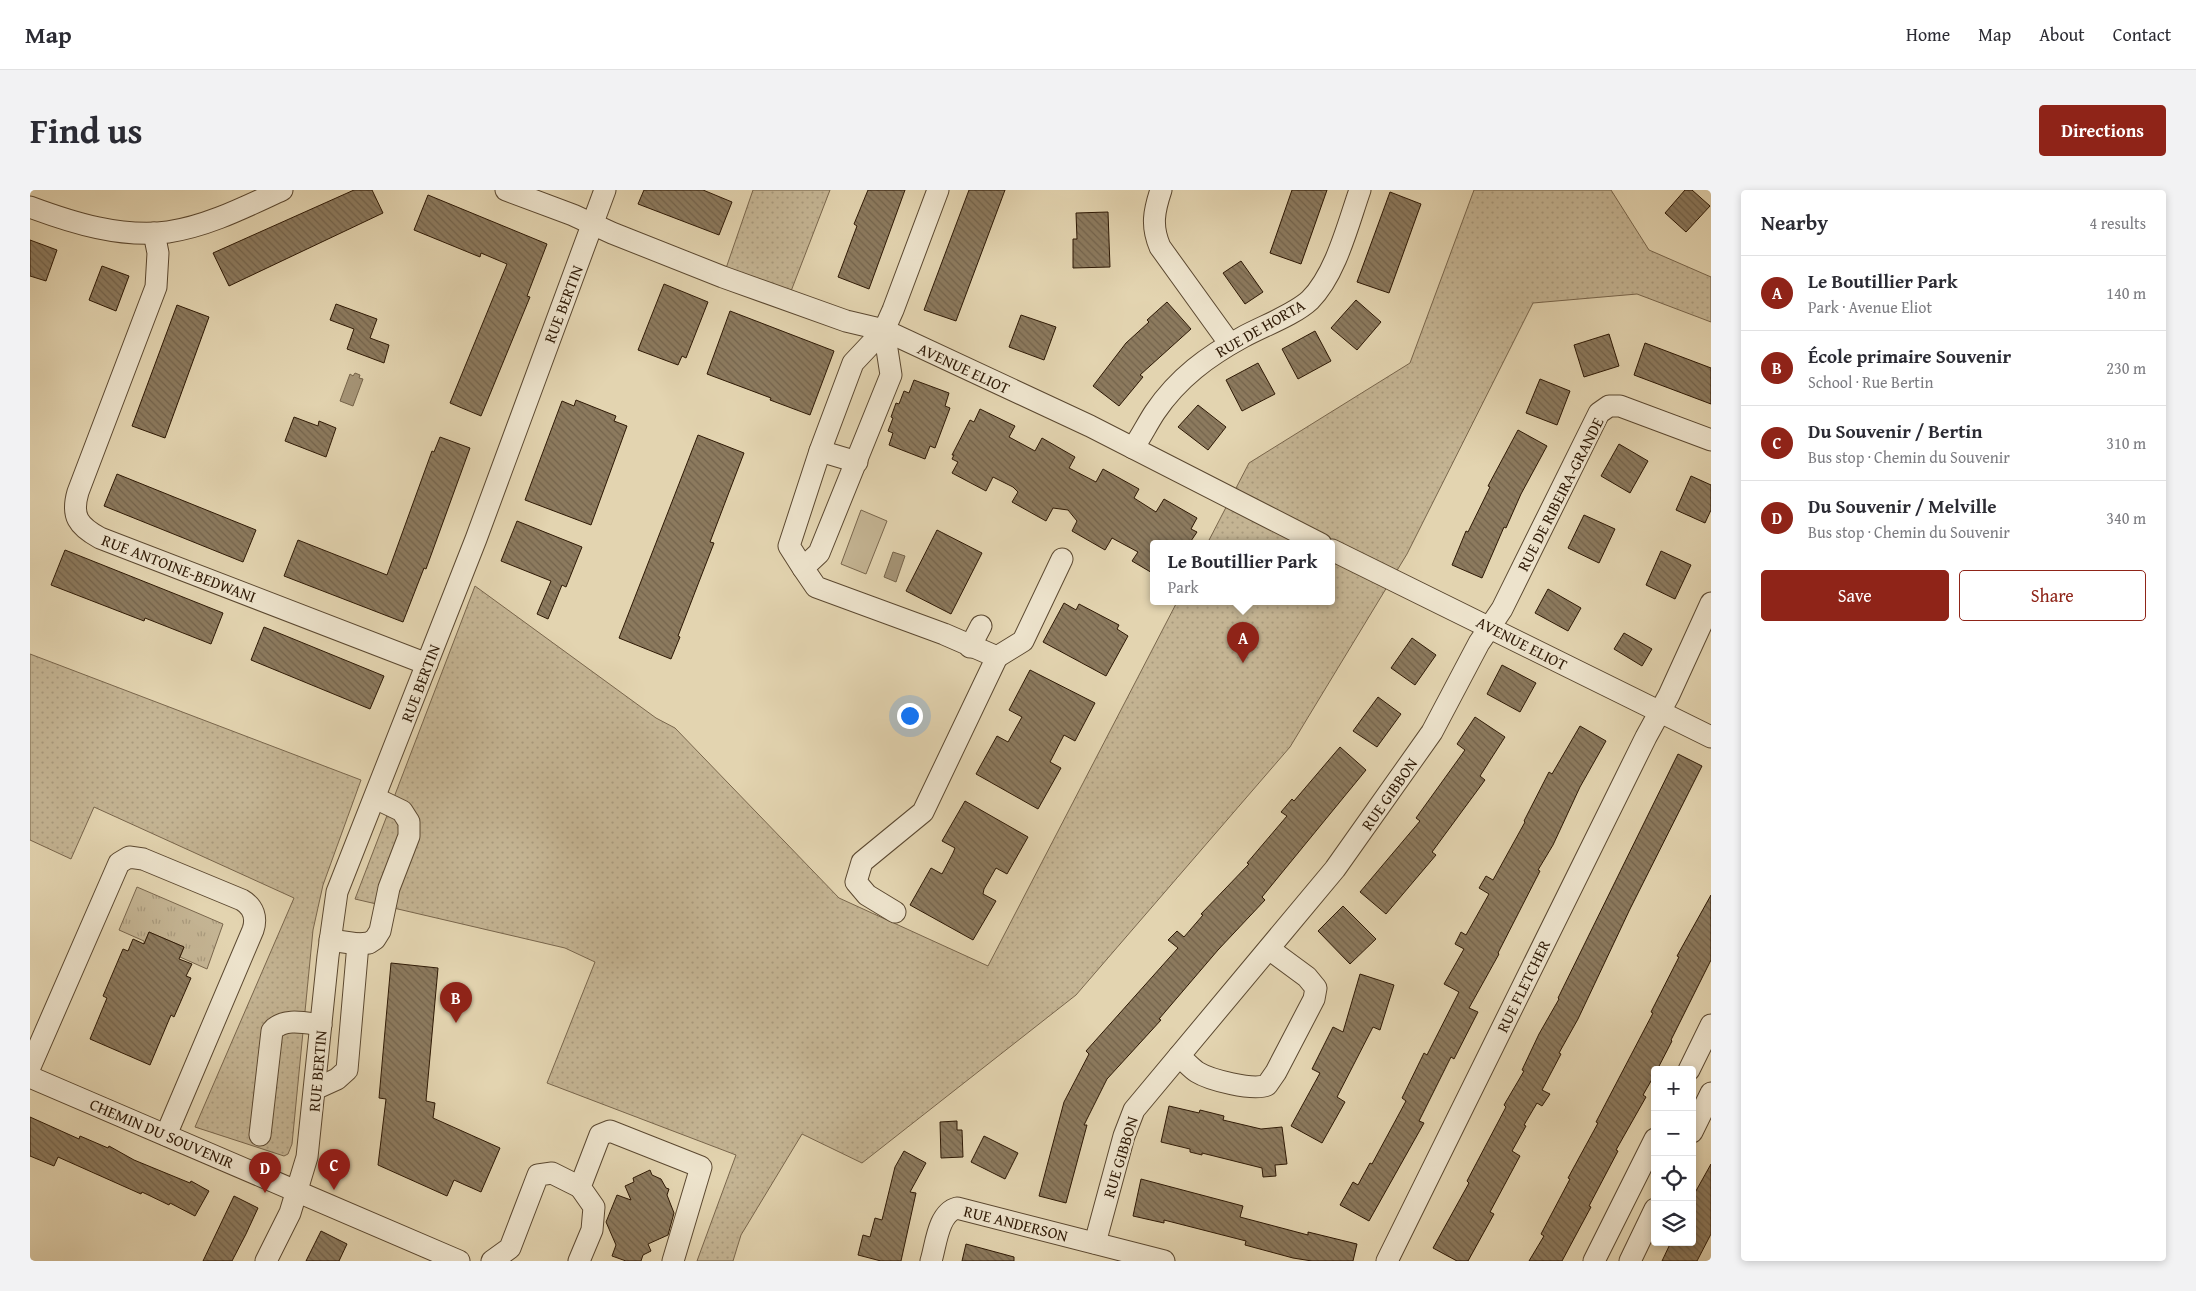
<!DOCTYPE html>
<meta charset="utf-8">
<style>
:root{--surface:#fff;--page:#f2f2f3;--text:#2b2b33;--muted:#7c7c81;--line:#e1e1e2;--accent:#8f2418}
body{margin:0;font-family:"Gentium Book Plus",serif;background:var(--page);color:var(--text)}
.controls{position:absolute;right:15px;bottom:15px;display:grid;overflow:hidden;border-radius:5px;box-shadow:0 2px 8px #0003}
.controls button{width:45px;height:45px;display:grid;place-items:center;padding:0;border:0;border-bottom:1px solid var(--line);background:var(--surface);color:var(--text);font:25px sans-serif}
.you{position:absolute;left:879px;top:525px;width:18px;height:18px;margin:-12px;border:4px solid #fff;border-radius:50%;background:#1a73e8;box-shadow:0 0 0 8px #1a73e833}
.badge{display:grid;place-items:center;width:32px;height:32px;border-radius:50%;background:var(--accent);color:#fff;font-size:16px;font-weight:700}
.pin{position:absolute;translate:-50% -41px;filter:drop-shadow(0 1px 2px #0008)}
.pin::after{content:'';position:absolute;top:26px;width:18px;height:15px;background:inherit;clip-path:polygon(0 0,100% 0,50% 100%)}
.popup{position:absolute;left:1120px;top:350px;width:185px;height:65px;box-sizing:border-box;display:grid;place-content:center;border-radius:5px;background:var(--surface);filter:drop-shadow(0 1px 4px #0005);font-size:16px;white-space:nowrap;color:var(--muted)}
.popup b{font-size:19px;color:var(--text)}
.popup::after{content:'';position:absolute;left:50%;top:100%;margin-left:-10px;border:10px solid transparent;border-top-color:var(--surface)}
.list{margin:0;padding:0;list-style:none}
h2{display:flex;justify-content:space-between;align-items:center;height:65px;margin:0;padding:0 20px;font-size:21px}
h2 small{font-size:16px;font-weight:400;color:var(--muted)}
.list li{display:grid;grid-template-columns:32px 1fr auto;gap:15px;align-items:center;box-sizing:border-box;height:75px;padding:0 20px;border-top:1px solid var(--line)}
.list b{display:block;font-size:19px;white-space:nowrap}
.list p{margin:0;font-size:16px;white-space:nowrap;color:var(--muted)}
.list em{font-size:16px;font-style:normal;color:var(--muted)}
.actions{display:flex;gap:10px;padding:15px 20px}
.actions a{flex:1;padding:11px 0;border:1px solid var(--accent);border-radius:5px;text-align:center;font-size:18px;color:var(--accent)}
.actions .main{background:var(--accent);color:#fff}
.icon{flex:none;width:28px;height:28px;fill:none;stroke:currentColor;stroke-width:2;stroke-linecap:round;stroke-linejoin:round}
.map{position:relative;flex:none;width:1681px;height:1071px;overflow:hidden;border-radius:5px}
header{display:flex;align-items:center;gap:30px;box-sizing:border-box;height:70px;padding:0 25px;background:var(--surface);border-bottom:1px solid var(--line)}
header strong{font-size:24px}
nav{display:flex;gap:28px;margin-inline-start:auto;font-size:18px}
.intro{display:flex;align-items:center;justify-content:space-between;box-sizing:border-box;height:120px;padding:0 30px}
h1{margin:0;font-size:35px}
.button{padding:12px 22px;border-radius:5px;background:var(--accent);color:#fff;font-size:18px;font-weight:700}
main{display:flex;gap:30px;padding:0 30px}
aside{flex:1;background:var(--surface);border-radius:5px;box-shadow:0 2px 8px #0003}
.map>svg:first-child{display:block}
.grass{fill:url(#grass-tufts);stroke:#79664c}
.park{fill:url(#park-dots);stroke:#79664c}
.pitch{fill:#c4b493;stroke:#79664c}
.water{fill:#a59476;stroke:#756349}
.building{fill:url(#building-back-hatch);stroke:#2e1905}
.lines{fill:none;stroke-linecap:round;stroke-linejoin:round}
.minor-casing{stroke:#5b4830;stroke-width:23}
.minor{stroke:#ede3cc;stroke-width:21}
.labels{text-anchor:middle;stroke-width:5;stroke-linejoin:round;paint-order:stroke}
.street-label{font-size:16px;fill:#2e1905;stroke:#ede3cc}
</style>
<header>
<strong>Map</strong>
<nav><a>Home</a><a>Map</a><a>About</a><a>Contact</a></nav>
</header>
<div class="intro"><h1>Find us</h1><a class="button">Directions</a></div>
<main>
<div class="map">
<svg width="1681" height="1071" viewBox="0 0 1681 1071">
<defs>
<pattern id="grass-tufts" width="24" height="20" patternUnits="userSpaceOnUse" patternTransform="scale(1.25)"><rect width="24" height="20" fill="#c4b493"/><path d="M3 7l-1-3M5 7V3M7 7l1-3M15 17l-1-3M17 17v-4M19 17l1-3" fill="none" stroke="#a99a7d"/></pattern>
<pattern id="park-dots" width="8" height="8" patternUnits="userSpaceOnUse" patternTransform="scale(1.25)"><rect width="8" height="8" fill="#c4b493"/><path d="M2 2h.1M6 6h.1" fill="none" stroke="#a99a7d" stroke-width="1.8" stroke-linecap="round"/></pattern>
<pattern id="building-back-hatch" width="6" height="6" patternUnits="userSpaceOnUse" patternTransform="scale(1.25)"><rect width="6" height="6" fill="#8c7a5e"/><path d="M-1 5l2 2M0 0l6 6M5-1l2 2" fill="none" stroke="#73634c"/></pattern>
</defs>
<rect width="100%" height="100%" fill="#e3d4b0"/>
<filter id="stains"><feTurbulence type="fractalNoise" baseFrequency=".004" numOctaves="4"/><feColorMatrix values="0 0 0 0 .2 0 0 0 0 .09 0 0 0 0 .02 0 0 0 .5 -.17"/></filter>
<radialGradient id="worn" r=".72"><stop offset=".6" stop-color="#630" stop-opacity="0"/><stop offset="1" stop-color="#630" stop-opacity=".3"/></radialGradient>
<polygon class="grass" points="107,697 193,734 177,779 150,767 154,757 119,742 114,754 114,751 89,740"/>
<g class="park">
<polygon points="723,0 800,0 758,109 693,87"/>
<polygon points="1444,0 1581,0 1619,60 1681,87 1681,132 1607,104 1503,113 1377,364 1260,557 1046,805 832,973 772,944 711,1045 703,1071 667,1071 706,965 517,893 565,772 535,758 325,709 445,396 626,528 645,538 809,708 958,776 1147,412 1302,412 1302,354 1177,354 1219,273 1380,173"/>
<polygon points="0,464 331,590 293,695 283,740 262,954 258,964 254,966 165,937 264,708 64,617 41,669 0,650"/>
</g>
<polygon class="pitch" points="831,320 857,331 836,384 811,374"/>
<g class="water">
<polygon points="325,183 330,185 329,188 333,189 323,216 310,211 320,184 323,186"/>
<polygon points="863,362 875,366 866,392 854,387"/>
</g>
<g class="building">
<polygon points="324,0 342,0 353,23 199,96 183,63"/>
<polygon points="614,0 673,0 702,12 689,45 608,14"/>
<polygon points="838,0 875,0 839,99 808,87 827,36 824,34"/>
<polygon points="939,0 975,0 926,131 894,120"/>
<polygon points="1262,0 1297,0 1271,74 1240,63"/>
<polygon points="1655,0 1662,0 1680,16 1656,42 1635,23"/>
<polygon points="1360,2 1391,14 1359,103 1327,92"/>
<polygon points="398,5 517,54 497,106 500,107 451,226 420,213 477,74 451,63 450,67 384,40"/>
<polygon points="1078,22 1080,77 1043,78 1043,49 1047,49 1046,23"/>
<polygon points="0,50 27,60 16,91 0,86"/>
<polygon points="1211,71 1233,102 1215,114 1193,83"/>
<polygon points="72,76 99,86 86,121 59,110"/>
<polygon points="634,94 678,112 656,168 652,166 648,175 608,160"/>
<polygon points="1326,110 1351,132 1327,160 1301,138"/>
<polygon points="1137,112 1161,139 1110,185 1113,187 1089,216 1063,196 1096,153 1119,132 1117,130"/>
<polygon points="306,114 347,129 340,148 359,155 354,173 317,159 324,139 300,130"/>
<polygon points="147,115 179,127 135,248 102,236"/>
<polygon points="700,121 804,161 780,225 740,210 741,208 677,184"/>
<polygon points="991,125 1026,137 1014,170 979,157"/>
<polygon points="1285,141 1301,171 1268,189 1252,159"/>
<polygon points="1579,144 1589,176 1554,187 1544,155"/>
<polygon points="1615,153 1681,178 1681,214 1604,185"/>
<polygon points="1228,173 1245,204 1212,221 1196,190"/>
<polygon points="1510,189 1540,201 1527,235 1496,223"/>
<polygon points="884,190 919,203 915,216 920,218 905,258 900,256 895,269 859,255 863,243 858,241 863,228 861,227 866,213 869,214 874,201 879,203"/>
<polygon points="546,210 586,226 584,231 597,236 561,335 495,310 532,211 544,216"/>
<polygon points="1168,215 1196,237 1178,260 1148,237"/>
<polygon points="950,219 985,236 979,247 1005,261 1012,248 1045,267 1039,278 1066,292 1073,279 1109,299 1104,308 1126,322 1134,309 1167,328 1161,339 1167,342 1159,354 1124,354 1124,384 1102,371 1108,362 1082,348 1075,360 1042,341 1047,331 1038,320 1023,318 1016,331 982,312 988,302 983,297 963,287 956,301 922,283 928,272 922,269 924,265 922,265 940,230 944,232"/>
<polygon points="264,227 288,236 289,231 306,238 296,267 255,251"/>
<polygon points="1488,240 1517,256 1491,304 1476,338 1474,337 1452,388 1422,375 1436,341 1438,342 1460,297 1458,296"/>
<polygon points="668,245 714,263 680,352 684,353 648,446 650,447 641,469 589,448"/>
<polygon points="410,247 440,258 396,379 394,378 373,432 254,386 268,350 357,385 402,261 404,262"/>
<polygon points="1589,254 1618,271 1600,303 1571,286"/>
<polygon points="87,284 226,340 213,372 74,316"/>
<polygon points="1661,286 1681,295 1681,320 1675,333 1646,320"/>
<polygon points="1554,325 1585,339 1569,373 1538,358"/>
<polygon points="487,331 552,357 536,397 532,395 518,429 507,424 521,391 471,371"/>
<polygon points="907,340 952,363 921,424 876,401"/>
<polygon points="35,360 193,423 181,454 115,428 114,431 21,395"/>
<polygon points="1631,361 1661,375 1645,409 1616,395"/>
<polygon points="1518,399 1551,418 1538,441 1505,423"/>
<polygon points="1034,413 1046,420 1049,414 1089,435 1087,439 1098,446 1076,486 1013,452"/>
<polygon points="234,437 354,486 340,519 221,470"/>
<polygon points="1594,443 1622,459 1612,476 1584,459"/>
<polygon points="1382,448 1406,465 1385,495 1361,478"/>
<polygon points="1472,475 1506,493 1490,522 1457,504"/>
<polygon points="1000,480 1065,513 1045,551 1034,545 1020,572 1031,578 1008,619 946,584 967,546 978,552 992,527 979,520"/>
<polygon points="1348,507 1371,524 1347,557 1323,541"/>
<polygon points="1445,527 1475,547 1450,586 1455,590 1402,662 1406,665 1356,724 1330,702 1390,631 1386,628 1435,560 1427,554"/>
<polygon points="1550,536 1576,551 1550,597 1523,655 1508,680 1510,681 1468,763 1469,764 1439,818 1448,822 1424,869 1421,867 1389,931 1394,933 1339,1031 1310,1015 1323,992 1328,995 1340,973 1342,974 1376,911 1372,908 1394,863 1397,865 1429,802 1414,794 1434,759 1425,754 1431,742 1436,745 1459,704 1449,698 1456,686 1463,690 1495,632 1494,631 1519,582 1522,584"/>
<polygon points="1310,557 1336,580 1232,707 1235,710 1188,760 1129,829 1131,830 1077,889 1054,935 1057,935 1036,1013 1009,1006 1034,912 1059,864 1056,861 1148,758 1138,750 1147,741 1154,747 1173,725 1171,724 1219,674 1217,673 1257,626 1251,622 1262,609 1264,611"/>
<polygon points="1648,564 1672,576 1600,719 1548,829 1529,863 1531,864 1512,900 1520,904 1512,916 1507,913 1494,935 1496,936 1482,961 1490,966 1460,1022 1464,1024 1438,1071 1427,1071 1403,1058 1439,993 1437,991 1476,917 1474,915 1494,881 1492,880 1509,844 1529,809 1528,808"/>
<polygon points="935,611 998,647 977,684 966,678 954,699 953,704 966,711 943,750 880,715 901,678 912,684 923,663 925,658 912,651"/>
<polygon points="1681,705 1681,770 1641,850 1642,851 1627,880 1625,880 1625,884 1613,905 1616,907 1586,960 1588,961 1559,1016 1561,1017 1532,1071 1499,1071 1514,1046 1511,1044 1540,989 1538,988 1568,933 1566,932 1623,823 1621,822 1649,767 1647,766"/>
<polygon points="1313,716 1346,749 1320,774 1288,741"/>
<polygon points="119,742 154,757 149,769 162,774 156,786 161,788 144,827 141,825 120,875 60,849 77,808 73,806 93,759 98,761 103,749 114,754"/>
<polygon points="361,773 408,778 396,911 405,913 403,928 470,958 451,1002 424,990 417,1006 348,975 356,909 349,908"/>
<polygon points="1330,784 1364,795 1350,840 1343,837 1307,907 1315,912 1292,953 1261,936 1290,883 1282,879 1303,837 1313,842"/>
<polygon points="1139,916 1169,923 1170,920 1194,926 1193,930 1231,939 1252,937 1257,974 1245,975 1246,986 1233,987 1232,978 1172,963 1172,965 1160,962 1160,959 1131,952"/>
<polygon points="0,927 49,949 50,946 78,958 79,956 104,970 160,993 161,991 179,1001 165,1026 140,1013 139,1015 112,1002 111,1004 28,967 24,976 0,966"/>
<polygon points="927,931 927,940 932,940 933,967 911,968 910,932"/>
<polygon points="954,946 988,963 975,989 941,972"/>
<polygon points="874,961 896,973 880,1002 886,1003 871,1071 851,1071 828,1065 833,1045 840,1047 845,1028 852,1030 865,977"/>
<polygon points="1681,974 1681,1044 1667,1071 1632,1071 1641,1052 1662,1052 1662,1008"/>
<polygon points="620,980 622,985 631,989 636,998 639,999 637,1005 644,1023 638,1045 618,1054 621,1061 613,1065 611,1071 596,1071 582,1066 586,1055 576,1032 587,1005 601,1010 595,996 604,992 603,988"/>
<polygon points="1111,989 1213,1016 1210,1027 1278,1045 1278,1042 1327,1054 1323,1071 1282,1071 1263,1068 1215,1055 1216,1051 1134,1030 1134,1033 1103,1026"/>
<polygon points="204,1006 228,1018 216,1044 202,1071 173,1071"/>
<polygon points="291,1041 317,1054 309,1071 276,1071"/>
<polygon points="936,1054 984,1067 984,1071 932,1071"/>
</g>
<g class="lines">
<g class="minor-casing">
<g id="minor">
<polyline points="476,0 543,25 582,43 693,87 816,131 854,140 1060,236 1291,354"/>
<path d="M 1131,0 C 1124,21 1121,36 1130,57 L 1200,154"/>
<path d="M 0,17 C 43,33 91,48 138,42 C 178,36 215,17 252,0"/>
<path d="M 124,43 L 128,63 L 126,97 L 48,302 C 41,326 48,336 70,348 L 397,474"/>
<polyline points="854,140 861,185 789,363 773,378 786,397 914,444 967,467 893,622 832,672 826,692 837,705 865,722"/>
<path d="M 1103,258 C 1111,247 1117,234 1125,222 C 1148,188 1178,166 1213,147 C 1233,136 1264,125 1280,110 C 1306,84 1318,34 1330,0"/>
<polyline points="790,261 827,272"/>
<polyline points="1302,360 1681,547"/>
<polyline points="773,378 759,356 790,261 823,173 854,140 863,120 908,0"/>
<polyline points="940,457 951,436"/>
<polyline points="967,467 993,451 1032,369"/>
<polyline points="300,750 328,754 339,753 345,749 350,741 359,698 379,646 379,632 372,621 345,608"/>
<path d="M 1149,866 C 1155,871 1161,878 1167,882 C 1180,890 1223,901 1237,895 L 1246,882 L 1284,809 L 1286,798 L 1277,787 L 1239,759"/>
<path d="M 0,877 L 89,673 L 99,667 L 113,669 L 212,710 C 224,717 227,728 223,740 L 136,945"/>
<polyline points="1659,880 1681,835"/>
<polyline points="0,887 429,1071"/>
<polyline points="285,899 307,889 317,880 328,754"/>
<polyline points="1662,942 1681,903"/>
<path d="M 230,945 L 242,841 C 253,827 276,833 291,835"/>
<polyline points="1065,1053 1094,946 1104,920 1305,679 1402,542 1449,453 1472,419 1569,223 1579,216 1590,216 1681,250"/>
<polyline points="236,1071 260,1023 277,967 298,766 307,702 446,349 575,0"/>
<polyline points="462,1071 480,1058 508,985 522,983 550,997"/>
<polyline points="549,1071 562,1040 564,1017 550,997 570,945 580,941 671,977 643,1071"/>
<path d="M 901,1071 C 906,1055 908,1023 927,1018 L 1134,1071"/>
<polyline points="1357,1071 1616,547 1639,505 1681,413"/>
<polyline points="1564,1071 1625,949"/>
<polyline points="1600,1071 1625,1019"/>
</g>
</g>
<use href="#minor" class="minor"/>
</g>
<g class="labels">
<g class="street-label">
<text transform="translate(533 114) rotate(-69)" y="6">RUE BERTIN</text>
<text transform="translate(1230 138) rotate(-30)" y="6">RUE DE HORTA</text>
<text transform="translate(934 178) rotate(25)" y="6">AVENUE ELIOT</text>
<text transform="translate(1530 304) rotate(-63)" y="6">RUE DE RIBEIRA-GRANDE</text>
<text transform="translate(149 378) rotate(21)" y="6">RUE ANTOINE-BEDWANI</text>
<text transform="translate(1492 453) rotate(27)" y="6">AVENUE ELIOT</text>
<text transform="translate(390 493) rotate(-69)" y="6">RUE BERTIN</text>
<text transform="translate(1359 604) rotate(-55)" y="6">RUE GIBBON</text>
<text transform="translate(1493 796) rotate(-64)" y="6">RUE FLETCHER</text>
<text transform="translate(287 881) rotate(-85)" y="6">RUE BERTIN</text>
<text transform="translate(132 943) rotate(23)" y="6">CHEMIN DU SOUVENIR</text>
<text transform="translate(1090 967) rotate(-73)" y="6">RUE GIBBON</text>
<text transform="translate(986 1033) rotate(14)" y="6">RUE ANDERSON</text>
</g>
</g>
<rect width="100%" height="100%" filter="url(#stains)"/>
<rect width="100%" height="100%" fill="url(#worn)"/>
</svg>
<div class="controls">
<button>+</button>
<button>−</button>
<button><svg class="icon" aria-label="locate" viewBox="0 0 24 24"><circle cx="12" cy="12" r="6"/><path d="M12 2v4M12 18v4M2 12h4M18 12h4"/></svg></button>
<button><svg class="icon" aria-label="layers" viewBox="0 0 24 24"><path d="M12 4l9 5-9 5-9-5zM3 14l9 5 9-5"/></svg></button>
</div>
<div class="you"></div>
<div class="pin badge" style="left:1213px;top:473px">A</div>
<div class="popup"><b>Le Boutillier Park</b>Park</div>
<div class="pin badge" style="left:426px;top:833px">B</div>
<div class="pin badge" style="left:304px;top:1000px">C</div>
<div class="pin badge" style="left:235px;top:1003px">D</div>
</div>
<aside>
<h2>Nearby<small>4 results</small></h2>
<ul class="list">
<li><span class="badge">A</span><div><b>Le Boutillier Park</b><p>Park · Avenue Eliot</p></div><em>140 m</em></li>
<li><span class="badge">B</span><div><b>École primaire Souvenir</b><p>School · Rue Bertin</p></div><em>230 m</em></li>
<li><span class="badge">C</span><div><b>Du Souvenir / Bertin</b><p>Bus stop · Chemin du Souvenir</p></div><em>310 m</em></li>
<li><span class="badge">D</span><div><b>Du Souvenir / Melville</b><p>Bus stop · Chemin du Souvenir</p></div><em>340 m</em></li>
</ul>
<div class="actions"><a class="main">Save</a><a>Share</a></div>
</aside>
</main>
